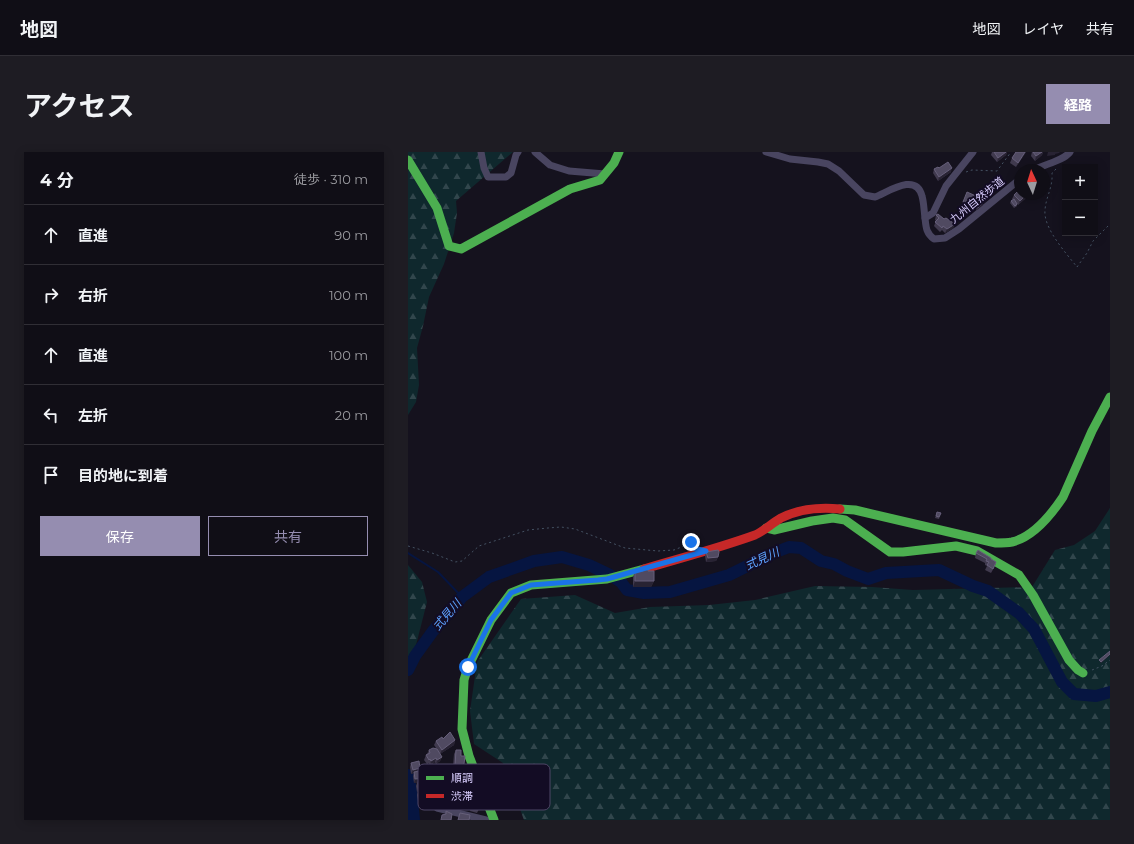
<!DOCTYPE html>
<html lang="ja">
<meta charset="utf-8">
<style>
:root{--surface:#100e16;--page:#1e1c23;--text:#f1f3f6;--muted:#9c9ca1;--line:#302e35;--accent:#958db0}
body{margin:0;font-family:Montserrat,"Noto Sans JP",sans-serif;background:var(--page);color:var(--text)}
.controls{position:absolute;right:12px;top:12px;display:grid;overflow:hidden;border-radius:0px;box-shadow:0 2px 10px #0003}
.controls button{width:36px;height:36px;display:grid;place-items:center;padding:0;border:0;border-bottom:1px solid var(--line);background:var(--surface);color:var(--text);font:20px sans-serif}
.compass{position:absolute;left:606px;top:12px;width:36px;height:36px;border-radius:50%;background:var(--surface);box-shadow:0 2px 10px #0003;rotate:356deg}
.stop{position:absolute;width:12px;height:12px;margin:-9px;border:3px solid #1a73e8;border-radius:50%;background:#fff}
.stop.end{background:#1a73e8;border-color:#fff;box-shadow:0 1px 4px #0008}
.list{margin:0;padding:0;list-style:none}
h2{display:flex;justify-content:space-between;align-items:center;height:52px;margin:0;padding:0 16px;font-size:17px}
h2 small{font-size:13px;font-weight:400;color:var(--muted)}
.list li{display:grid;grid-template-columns:26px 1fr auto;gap:12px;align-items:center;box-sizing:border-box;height:60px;padding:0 16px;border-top:1px solid var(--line)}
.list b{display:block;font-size:15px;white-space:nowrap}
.list em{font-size:13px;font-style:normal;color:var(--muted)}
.actions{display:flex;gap:8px;padding:12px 16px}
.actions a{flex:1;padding:9px 0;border:1px solid var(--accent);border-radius:0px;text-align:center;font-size:14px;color:var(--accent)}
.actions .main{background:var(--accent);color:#fff}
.icon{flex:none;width:22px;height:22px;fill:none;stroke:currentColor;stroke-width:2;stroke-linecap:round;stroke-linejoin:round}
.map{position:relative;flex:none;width:702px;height:668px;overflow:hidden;border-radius:0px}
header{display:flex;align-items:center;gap:24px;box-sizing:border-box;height:56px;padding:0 20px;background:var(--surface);border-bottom:1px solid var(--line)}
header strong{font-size:19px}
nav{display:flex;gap:22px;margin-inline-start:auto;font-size:14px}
.intro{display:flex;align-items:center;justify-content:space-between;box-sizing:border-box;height:96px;padding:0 24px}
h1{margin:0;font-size:28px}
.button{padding:10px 18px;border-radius:0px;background:var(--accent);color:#fff;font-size:14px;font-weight:700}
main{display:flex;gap:24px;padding:0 24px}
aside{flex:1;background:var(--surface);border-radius:0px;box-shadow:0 2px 10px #0003}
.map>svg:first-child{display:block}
.forest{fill:url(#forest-firs)}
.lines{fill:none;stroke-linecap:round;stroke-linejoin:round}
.stream{stroke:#061541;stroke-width:2}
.river{stroke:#061541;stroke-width:12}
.path{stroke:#445162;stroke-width:1;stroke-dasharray:2 3;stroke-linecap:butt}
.street{stroke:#494560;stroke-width:7}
.fast{stroke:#4caf50;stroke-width:9}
.jam{stroke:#c62828;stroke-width:9}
.wall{fill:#403a4e}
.shaded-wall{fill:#282333}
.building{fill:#504a61;stroke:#665f7a}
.route{stroke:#1a73e8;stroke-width:5}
.labels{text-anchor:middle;stroke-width:4;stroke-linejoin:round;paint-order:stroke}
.street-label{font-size:11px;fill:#dacfff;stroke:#130c24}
.water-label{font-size:12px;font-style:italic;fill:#5da2ff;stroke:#130c24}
.key{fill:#130c24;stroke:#4f4666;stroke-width:1}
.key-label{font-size:11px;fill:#dacfff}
</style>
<header>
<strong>地図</strong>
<nav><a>地図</a><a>レイヤ</a><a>共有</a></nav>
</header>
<div class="intro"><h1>アクセス</h1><a class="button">経路</a></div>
<main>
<aside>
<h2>4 分<small>徒歩 · 310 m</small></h2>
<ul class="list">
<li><svg class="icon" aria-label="ahead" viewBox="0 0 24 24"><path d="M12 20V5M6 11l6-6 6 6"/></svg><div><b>直進</b></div><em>90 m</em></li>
<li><svg class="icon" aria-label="right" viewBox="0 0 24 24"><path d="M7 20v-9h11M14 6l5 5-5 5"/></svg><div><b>右折</b></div><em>100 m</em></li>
<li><svg class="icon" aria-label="ahead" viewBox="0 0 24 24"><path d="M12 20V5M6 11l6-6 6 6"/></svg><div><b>直進</b></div><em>100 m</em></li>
<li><svg class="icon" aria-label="left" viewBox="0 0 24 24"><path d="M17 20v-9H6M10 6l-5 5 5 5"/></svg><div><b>左折</b></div><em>20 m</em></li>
<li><svg class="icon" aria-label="arrive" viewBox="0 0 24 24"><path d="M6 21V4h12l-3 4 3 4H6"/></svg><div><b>目的地に到着</b></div></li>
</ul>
<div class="actions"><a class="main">保存</a><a>共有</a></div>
</aside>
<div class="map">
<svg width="702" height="668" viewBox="0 0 702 668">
<defs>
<pattern id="forest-firs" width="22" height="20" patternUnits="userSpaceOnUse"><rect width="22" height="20" fill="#0f282d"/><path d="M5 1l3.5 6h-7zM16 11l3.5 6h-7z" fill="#31464c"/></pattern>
</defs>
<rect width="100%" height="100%" fill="#15121e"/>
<g class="forest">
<polygon points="0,0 105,0 48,49 49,61 46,81 36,112 21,145 15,174 9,196 11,233 8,250 0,263"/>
<polygon points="702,356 702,668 116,668 95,611 66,592 62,559 69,510 113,447 167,443 207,461 242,455 301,453 347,448 407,434 464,435 505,438 624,435 647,398 666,393 687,379"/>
<polygon points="0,413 14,430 19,450 8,493 0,509"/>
</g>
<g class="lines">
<polyline class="stream" points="0,401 30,420 54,445"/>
<g class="river">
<polyline points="0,518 7,504 25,479 54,445 81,425 126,409 154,405 181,413 202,423 213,430 219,438 236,441 262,440 321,423 368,400 381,395 393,396 413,409 426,412 439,419 460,427 478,421 531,418 565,434 580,439 611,461 626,477 654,530 666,542 688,544 702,540"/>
<polyline points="0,623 3,637 6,668"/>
</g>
<g class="path">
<path d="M 648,17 L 644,21 C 645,36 638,44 637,58 C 635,76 658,101 669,115 L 679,101 L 685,89 L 702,72"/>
<polyline points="558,20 564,18 589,19 603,0"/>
<polyline points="0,394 24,401 47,410 54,409 71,394 120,378 140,376 153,375 167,377 217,396 250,399 266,398 286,390 285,394"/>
<polyline points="684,518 694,514 702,508"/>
<polyline points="38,651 40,647"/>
</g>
<g class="street">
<polyline points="73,0 76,16 80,25 98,25 103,21 108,3 110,0"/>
<polyline points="127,0 142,13 161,19 197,22"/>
<path d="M 358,0 L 382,7 L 410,10 L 420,12 L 431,19 L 456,43 L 467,45 C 480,40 508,20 514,44 C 516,51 516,59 517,66"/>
<path d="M 565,0 L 538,34 L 525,61 L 517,66 C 518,75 518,81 526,87 L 537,86 L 551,77 L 612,27"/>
<path d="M 626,18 C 637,12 655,9 662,0"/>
<polyline points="20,624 29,656 78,668"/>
</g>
<g class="fast">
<polyline points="0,8 29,56 41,94 53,97 162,37 192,28 206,11 211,0"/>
<path d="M 432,357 L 447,358 L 588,391 C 593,391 599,391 604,390 C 625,385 643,363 655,345 L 684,279 L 702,245"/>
<polyline points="358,376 366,378 404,369 425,366 437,368 482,400 495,400 548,394 569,399 611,423 625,443 661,508 670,518 675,521"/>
<polyline points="86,668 61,604 54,577 56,528 60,515 83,468 103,441 123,433 199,427 236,417"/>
</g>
<path class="jam" d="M 236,417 C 273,406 311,396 347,383 C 356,379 364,371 373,366 C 391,357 412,355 432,357"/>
</g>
<g class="wall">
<polygon points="584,0 599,0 598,3 589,10 583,3"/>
<polygon points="608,0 618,0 608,15 602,11 604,6"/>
<polygon points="624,0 635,0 634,3 627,9 623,4"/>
<polygon points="531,16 543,20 530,29 525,21 526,17"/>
<polygon points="619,42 618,46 610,53 609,52 609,54 606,56 602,51 603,49 605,48 604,47 606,43"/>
<polygon points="566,48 561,59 555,56 555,55 553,54 555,50"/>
<polygon points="568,52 575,53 569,58 567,56"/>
<polygon points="528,63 547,72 545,76 537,81 534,78 532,80 526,74 528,69 527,68"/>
<polygon points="529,360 533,361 531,367 527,366"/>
<polygon points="298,400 310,405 308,409 298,410 297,404"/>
<polygon points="568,401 583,407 588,410 587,414 583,421 577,418 579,414 577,413 577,411 567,406"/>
<polygon points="235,416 240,419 246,429 243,435 225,435 225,425 227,419 234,419"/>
<polygon points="35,587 47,588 46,593 32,602 26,593 28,589"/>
<polygon points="21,598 34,605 32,609 28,612 27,610 22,613 21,611 19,612 16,608 18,603 19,602"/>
<polygon points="48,598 53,604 55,615 56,633 63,643 61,647 53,647 51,656 44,655 43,657 40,656 42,645 43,620 45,614 46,602"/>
<polygon points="3,611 18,628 19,637 24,650 18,650 18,648 10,649 9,643 10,640 9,640 8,634 9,631 6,631 5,624 6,621 3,622 2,615"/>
<polygon points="25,622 39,629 38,629 37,632 32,633 32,634 40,636 38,646 29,647 27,638 28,635 26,636 24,626"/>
<polygon points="85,622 96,627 99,634 98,638 84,644 81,636 82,632 85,631 84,626"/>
<polygon points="66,639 70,648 70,649 71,657 69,661 62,659 64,651 66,652 66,650 65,650 65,645 66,643"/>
</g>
<g class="shaded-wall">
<polygon points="598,0 599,0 598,3 589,10 590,6"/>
<polygon points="616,0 618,0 608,15 610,11"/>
<polygon points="634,0 635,0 634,3 627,9 628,4"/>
<polygon points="640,0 652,0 651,1 647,2 647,3 639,4"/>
<polygon points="544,16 543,20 530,29 531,25"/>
<polygon points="619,42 618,46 610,53 612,49"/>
<polygon points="575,51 575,53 569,58 570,56"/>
<polygon points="547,72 545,76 537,81 539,77"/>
<polygon points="310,405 308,409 298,410 300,406"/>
<polygon points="227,429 246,429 243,435 225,435"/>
<polygon points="702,502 702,503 692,512 693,510"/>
<polygon points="47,588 46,593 32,602 34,598"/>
<polygon points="34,605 32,609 28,612 29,608"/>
<polygon points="28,606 27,610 22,613 23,609"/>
<polygon points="12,616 11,620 3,622 5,618"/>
<polygon points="97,624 95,629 86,632 87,628"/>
<polygon points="38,625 40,625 39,629 38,629 37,632 32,633 31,634 26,636 27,631"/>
<polygon points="19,626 18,631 10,629 9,631 6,631 7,627"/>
<polygon points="99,634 98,638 84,644 86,640"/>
<polygon points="20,635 18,639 11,639 10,640 9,640 10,636"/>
<polygon points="44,639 54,640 52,646 43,643 42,645"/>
<polygon points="40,641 38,646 29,647 30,643"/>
<polygon points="55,642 63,643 61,647 53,647"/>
<polygon points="19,644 18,648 10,649 11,645"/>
<polygon points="19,646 25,646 24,650 18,650"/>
<polygon points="45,651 52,652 51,656 44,655 43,657 40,656 42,652"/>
</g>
<g class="building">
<polygon points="586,0 598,0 590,6"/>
<polygon points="608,0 617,0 610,11 604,6"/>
<polygon points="625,0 634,0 628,4"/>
<polygon points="540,10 544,16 531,25 526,17 530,15 531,16"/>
<polygon points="612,37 612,42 619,42 612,49 606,43"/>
<polygon points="559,40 568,44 563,55 556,52 557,51 555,50"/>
<polygon points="606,47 609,52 607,54 603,49"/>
<polygon points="572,48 575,51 570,56 568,54 569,53 568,52"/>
<polygon points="530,62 536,67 538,66 547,72 539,77 535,74 534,76 527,70 531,66 528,63"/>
<polygon points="529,360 533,361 531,365 528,364"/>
<polygon points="310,398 311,400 310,405 300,406 298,400"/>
<polygon points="570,398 583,406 583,407 588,410 585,417 579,413 581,410 578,409 579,407 568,401"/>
<polygon points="235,416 240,416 240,419 246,419 246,429 227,429 227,419 235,419"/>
<polygon points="702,499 702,502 693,510 691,508"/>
<polygon points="42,580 47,588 34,598 28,589 34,585 35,587"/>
<polygon points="25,596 29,597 34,605 29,608 28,606 23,609 22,607 21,608 18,603 22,601 21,598"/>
<polygon points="48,598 53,598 53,604 57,604 56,612 55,612 54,615 47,614"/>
<polygon points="11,609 12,616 5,618 3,611"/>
<polygon points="18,618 19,626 7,627 6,620"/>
<polygon points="38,659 44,662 43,668 33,668 34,663 38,662"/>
<polygon points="52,661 62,663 61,668 50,668"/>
</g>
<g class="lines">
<polyline class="route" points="60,515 83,468 103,441 123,433 190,428 199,427 298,399 285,396 286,390 283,390"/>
</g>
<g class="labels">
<g class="street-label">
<text transform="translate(569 48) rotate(-39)" y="4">九州自然歩道</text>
</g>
<g class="water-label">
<text transform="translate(354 407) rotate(-25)" y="4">式見川</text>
<text transform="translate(39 463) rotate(-49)" y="4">式見川</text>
</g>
</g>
<rect x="10" y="612" width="132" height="46" rx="6" class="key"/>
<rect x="18" y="624" width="18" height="4" fill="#4caf50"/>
<rect x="18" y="642" width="18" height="4" fill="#c62828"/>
<g class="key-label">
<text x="43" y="630">順調</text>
<text x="43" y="648">渋滞</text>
</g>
</svg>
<div class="controls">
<button>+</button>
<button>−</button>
</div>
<svg class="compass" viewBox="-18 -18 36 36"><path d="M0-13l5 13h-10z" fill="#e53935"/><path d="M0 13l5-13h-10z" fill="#9c9ca1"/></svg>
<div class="stop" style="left:60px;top:515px"></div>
<div class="stop end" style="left:283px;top:390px"></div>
</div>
</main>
